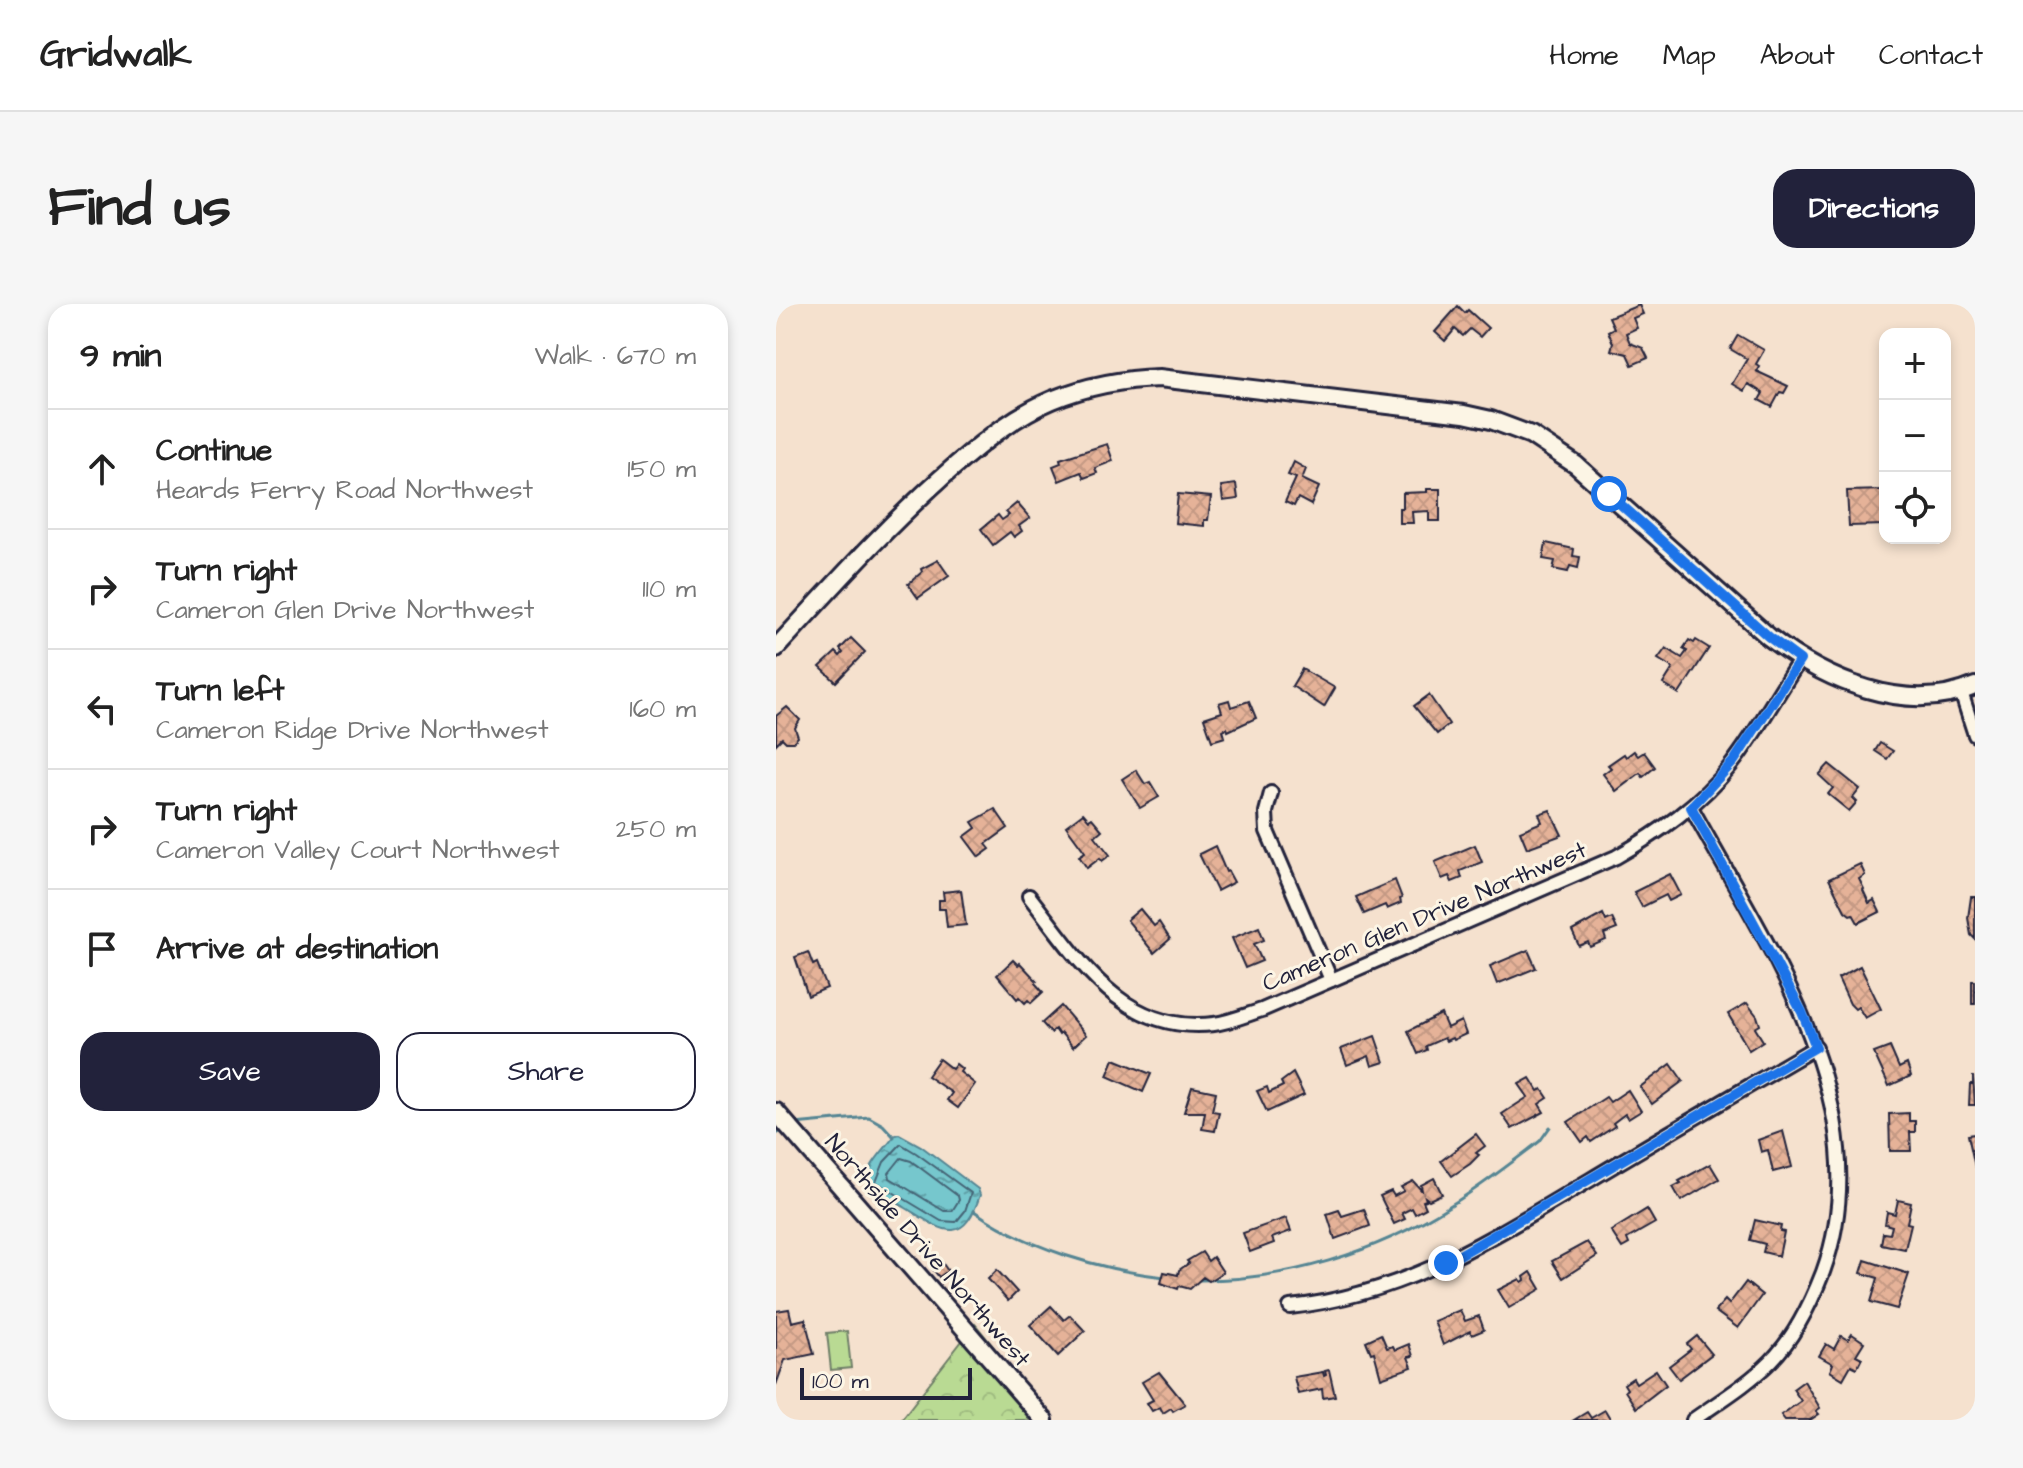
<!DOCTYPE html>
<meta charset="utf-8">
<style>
:root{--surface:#fff;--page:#f6f6f6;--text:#222;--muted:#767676;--line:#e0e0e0;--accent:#22223b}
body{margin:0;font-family:"Architects Daughter",sans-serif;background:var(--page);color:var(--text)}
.controls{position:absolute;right:24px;top:24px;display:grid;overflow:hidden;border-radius:16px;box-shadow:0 4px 12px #0003}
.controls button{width:72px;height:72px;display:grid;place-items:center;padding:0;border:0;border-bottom:2px solid var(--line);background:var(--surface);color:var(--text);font:40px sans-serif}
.scale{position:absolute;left:24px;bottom:20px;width:172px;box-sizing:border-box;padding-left:8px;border:4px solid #22223b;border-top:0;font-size:22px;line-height:28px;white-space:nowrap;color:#22223b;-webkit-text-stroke:6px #fcf5e5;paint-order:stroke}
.stop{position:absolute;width:24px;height:24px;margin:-18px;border:6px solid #1a73e8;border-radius:50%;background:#fff}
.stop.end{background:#1a73e8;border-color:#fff;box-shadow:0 2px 8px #0008}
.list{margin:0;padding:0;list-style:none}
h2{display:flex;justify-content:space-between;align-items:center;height:104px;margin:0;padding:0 32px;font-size:34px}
h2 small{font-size:26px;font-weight:400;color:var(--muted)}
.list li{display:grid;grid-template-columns:52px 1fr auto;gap:24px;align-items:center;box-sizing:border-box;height:120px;padding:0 32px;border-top:2px solid var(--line)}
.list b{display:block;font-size:30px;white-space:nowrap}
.list p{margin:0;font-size:26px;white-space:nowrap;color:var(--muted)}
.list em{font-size:26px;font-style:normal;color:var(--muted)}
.actions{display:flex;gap:16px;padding:24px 32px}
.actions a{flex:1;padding:18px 0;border:2px solid var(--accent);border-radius:24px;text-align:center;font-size:28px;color:var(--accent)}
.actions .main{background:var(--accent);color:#fff}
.icon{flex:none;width:44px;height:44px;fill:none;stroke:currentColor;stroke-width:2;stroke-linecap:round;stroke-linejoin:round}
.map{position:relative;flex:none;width:1199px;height:1116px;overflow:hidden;border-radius:24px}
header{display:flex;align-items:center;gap:48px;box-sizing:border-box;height:112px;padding:0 40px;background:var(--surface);border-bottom:2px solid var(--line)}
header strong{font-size:38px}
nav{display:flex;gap:44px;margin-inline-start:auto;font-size:28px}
.intro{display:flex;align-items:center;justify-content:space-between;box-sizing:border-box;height:192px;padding:0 48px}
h1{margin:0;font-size:56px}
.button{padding:20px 36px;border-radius:24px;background:var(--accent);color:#fff;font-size:28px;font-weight:700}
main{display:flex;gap:48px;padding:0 48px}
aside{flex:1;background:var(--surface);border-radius:24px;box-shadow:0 4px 12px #0003}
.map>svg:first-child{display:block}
.forest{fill:url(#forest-crowns);stroke:#6e7e67;stroke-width:2}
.pitch{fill:#b9da93;stroke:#6e7e67;stroke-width:2}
.water{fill:url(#water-ripples);stroke:#548593;stroke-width:2}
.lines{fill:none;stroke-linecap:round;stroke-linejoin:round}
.shore{stroke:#446475;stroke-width:2}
.stream{stroke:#548593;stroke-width:3}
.building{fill:url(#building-cross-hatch);stroke:#22223b;stroke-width:2}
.minor-casing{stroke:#22223b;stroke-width:18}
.tertiary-casing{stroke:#22223b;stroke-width:22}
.minor{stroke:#fcf5e5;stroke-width:12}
.tertiary{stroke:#fcf5e5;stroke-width:16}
.route{stroke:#1a73e8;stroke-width:10}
.labels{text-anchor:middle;stroke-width:6;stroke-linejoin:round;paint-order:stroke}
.street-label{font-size:24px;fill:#22223b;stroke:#fcf5e5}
</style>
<header>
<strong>Gridwalk</strong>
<nav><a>Home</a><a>Map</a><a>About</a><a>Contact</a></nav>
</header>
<div class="intro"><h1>Find us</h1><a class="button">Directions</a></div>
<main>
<aside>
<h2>9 min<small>Walk · 670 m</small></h2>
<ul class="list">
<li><svg class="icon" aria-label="ahead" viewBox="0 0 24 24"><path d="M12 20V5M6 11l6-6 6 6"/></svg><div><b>Continue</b><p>Heards Ferry Road Northwest</p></div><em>150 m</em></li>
<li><svg class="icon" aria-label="right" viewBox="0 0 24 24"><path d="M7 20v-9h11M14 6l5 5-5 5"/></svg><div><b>Turn right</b><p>Cameron Glen Drive Northwest</p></div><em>110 m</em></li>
<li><svg class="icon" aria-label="left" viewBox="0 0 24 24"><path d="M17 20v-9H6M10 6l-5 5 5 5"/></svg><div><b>Turn left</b><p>Cameron Ridge Drive Northwest</p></div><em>160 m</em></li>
<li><svg class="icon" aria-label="right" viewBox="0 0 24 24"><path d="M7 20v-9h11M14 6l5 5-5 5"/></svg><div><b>Turn right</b><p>Cameron Valley Court Northwest</p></div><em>250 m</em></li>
<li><svg class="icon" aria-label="arrive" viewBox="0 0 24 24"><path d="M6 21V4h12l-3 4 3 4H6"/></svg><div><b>Arrive at destination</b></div></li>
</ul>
<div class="actions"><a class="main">Save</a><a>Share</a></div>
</aside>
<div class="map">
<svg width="1199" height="1116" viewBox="0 0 1199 1116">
<defs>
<pattern id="forest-crowns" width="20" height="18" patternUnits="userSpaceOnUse" patternTransform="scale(2)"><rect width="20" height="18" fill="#b9da93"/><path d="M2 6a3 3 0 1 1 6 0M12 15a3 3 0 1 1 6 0" fill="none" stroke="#9fbb80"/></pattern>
<pattern id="water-ripples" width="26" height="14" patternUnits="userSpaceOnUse" patternTransform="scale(2)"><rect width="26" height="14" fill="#76c7cd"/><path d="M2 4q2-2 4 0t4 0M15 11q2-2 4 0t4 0" fill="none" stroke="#60a1a8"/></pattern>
<pattern id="building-cross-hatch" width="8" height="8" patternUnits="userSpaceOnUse" patternTransform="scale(2)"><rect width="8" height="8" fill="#e5b298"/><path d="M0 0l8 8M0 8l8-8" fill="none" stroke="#c49984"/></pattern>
</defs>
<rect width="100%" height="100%" fill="#f5e1ce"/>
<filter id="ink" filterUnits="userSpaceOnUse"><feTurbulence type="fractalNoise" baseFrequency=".0125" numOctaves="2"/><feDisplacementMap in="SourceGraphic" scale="16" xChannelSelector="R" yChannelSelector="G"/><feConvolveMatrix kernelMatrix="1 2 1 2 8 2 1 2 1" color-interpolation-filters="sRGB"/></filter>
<g filter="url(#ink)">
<polygon class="forest" points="199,1020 277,1116 125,1116"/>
<polygon class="pitch" points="71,1027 75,1064 55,1066 51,1029"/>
<path class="water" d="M 123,830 L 145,842 L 202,885 L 204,891 C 187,945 166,926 130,904 C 118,896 103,891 92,881 C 87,864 110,845 119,831 Z"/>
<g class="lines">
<g class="shore">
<polygon points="125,840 140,849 195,889 189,907 180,918 165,917 100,878 108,858"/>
<polygon points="125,854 135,857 182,892 183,896 176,907 168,907 114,874 113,869"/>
</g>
<g class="stream">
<polyline points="18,820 93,813 107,821 118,833"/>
<polyline points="0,830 4,828"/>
<path d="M 198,907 C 251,944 324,966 389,973"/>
<path d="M 420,976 C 509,977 600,949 675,901 C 706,882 735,859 764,837 L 774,823"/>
</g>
</g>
<g class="building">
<polygon points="863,1 867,10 857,14 861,24 850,29 854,39 867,44 872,54 856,61 851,50 835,46 837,39 832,27 838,24 833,13"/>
<polygon points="682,2 689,9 692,6 712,24 704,33 694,25 687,32 679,25 669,37 659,28"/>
<polygon points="962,31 988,46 980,60 983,62 980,67 1012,82 1008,89 1004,88 996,103 983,96 987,89 972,80 968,87 956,80 971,55 954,45"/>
<polygon points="331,140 337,157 319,164 321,169 308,174 305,168 283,177 277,162 285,159 284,155"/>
<polygon points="518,158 530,165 526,175 543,183 535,201 522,194 518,202 509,198 520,174 512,171"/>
<polygon points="460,180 462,195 447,197 445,182"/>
<polygon points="651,185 664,185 664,217 653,217 653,207 636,208 637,219 623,219 623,204 627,204 627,189 651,188"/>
<polygon points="1109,186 1109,221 1073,222 1071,187"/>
<polygon points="402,190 435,193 432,216 428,216 428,222 399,219"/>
<polygon points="241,199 254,214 243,222 246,227 238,233 234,228 217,241 205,225 222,211 226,216 233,211 230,208"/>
<polygon points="770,239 798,245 797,252 804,253 802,264 794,262 792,268 777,265 779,257 767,255"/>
<polygon points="162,256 173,272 142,294 132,280 146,268 145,265"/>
<polygon points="75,334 89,348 60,378 44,363 60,348 64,352 67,349 64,345"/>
<polygon points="913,336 918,339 920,336 933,344 903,390 887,380 897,364 882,355 890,344 906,354 911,347 907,345"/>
<polygon points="526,365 559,384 548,403 516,382"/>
<polygon points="653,391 673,420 661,430 638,402"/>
<polygon points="453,396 455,403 473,397 480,414 452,427 451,424 447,426 449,433 436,437 428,414 446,408 443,399"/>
<polygon points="11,403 24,416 19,424 22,433 17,438 10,438 6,434 0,440 0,412"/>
<polygon points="1104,439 1117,447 1111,455 1099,447"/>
<polygon points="858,447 862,452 868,448 879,463 867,473 864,469 840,487 827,470 835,464 832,461 848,450 850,453"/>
<polygon points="1053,460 1084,485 1077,494 1081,498 1073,507 1052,490 1057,484 1043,471"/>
<polygon points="360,466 369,480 374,478 383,493 364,504 346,475"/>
<polygon points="219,505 232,524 210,540 214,545 203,553 188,533 200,524 196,518"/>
<polygon points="774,506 786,531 751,544 744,527 766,518 763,510"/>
<polygon points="307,509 313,516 316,514 326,526 319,532 334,551 326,557 324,554 311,564 303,552 309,548 290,522"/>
<polygon points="699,541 706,558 684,567 686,574 676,578 673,572 666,575 659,558"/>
<polygon points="439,542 450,568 452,567 458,578 441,587 423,550"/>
<polygon points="1084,560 1089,571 1083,575 1088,585 1087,586 1093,599 1098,596 1104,608 1082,619 1077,610 1074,611 1069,607 1053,575"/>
<polygon points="894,570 905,591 893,597 890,591 866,603 858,588"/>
<polygon points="619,576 626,594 624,595 625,599 611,605 609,601 588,610 580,593"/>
<polygon points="185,586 190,621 171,623 169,605 163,605 163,596 168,596 167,588"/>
<polygon points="1195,593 1199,593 1199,635 1195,631 1192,614"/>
<polygon points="364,605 378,622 383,618 394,635 378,649 351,616"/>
<polygon points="827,610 830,617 836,614 841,625 828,630 830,636 814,643 812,638 803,642 796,627"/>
<polygon points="483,623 488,636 478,640 486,657 469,664 456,634"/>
<polygon points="752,646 760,664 721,680 714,662"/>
<polygon points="32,648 37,661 41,659 51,684 32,692 19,653"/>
<polygon points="237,656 242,661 244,659 261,677 259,679 267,688 255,699 252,696 249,699 243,693 241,695 221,671"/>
<polygon points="1084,662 1105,705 1089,714 1082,703 1079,705 1074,700 1062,674"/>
<rect x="1196" y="677" width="3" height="23"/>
<polygon points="971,699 981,712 984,721 979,724 987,737 973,746 952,710"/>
<polygon points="285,702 310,731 297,743 285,729 283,731 279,725 275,729 266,719"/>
<polygon points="665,710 671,724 685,717 690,730 677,736 676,734 670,737 668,734 650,742 651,746 642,750 632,727"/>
<polygon points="599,732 608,758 596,762 593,752 571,761 565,745"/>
<polygon points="1114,743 1123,764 1131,760 1135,772 1113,782 1098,749"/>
<polygon points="163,755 176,765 180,760 186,765 184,768 199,780 182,804 171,796 176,789 151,772"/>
<polygon points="338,755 375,770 367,788 331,772"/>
<polygon points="895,760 907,777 876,800 864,783"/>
<polygon points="517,769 528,791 491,808 481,787 491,783 493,789 507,782 505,778"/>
<polygon points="1197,772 1199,801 1193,801 1194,780 1197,780"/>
<polygon points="754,774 762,787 766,785 772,794 763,800 768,808 736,825 726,810 752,793 743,780"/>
<polygon points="416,783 440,788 436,807 443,808 439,827 426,825 429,808 408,808"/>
<polygon points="852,786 865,807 852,815 849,810 837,819 839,822 815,838 812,833 806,838 792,818 830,793 834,798"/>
<polygon points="1133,809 1133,817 1139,817 1139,828 1134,828 1135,847 1114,847 1113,810"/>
<polygon points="1007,827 1016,863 997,868 992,846 985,848 982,836"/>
<polygon points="700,830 709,842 700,849 703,851 694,860 676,872 665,857"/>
<polygon points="1199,830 1199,863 1192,831"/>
<polygon points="934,860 943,875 905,897 897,883 905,879 903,877"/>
<polygon points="658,874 666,890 653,896 649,893 650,896 647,897 650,904 639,910 636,904 626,909 629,915 618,920 604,892 615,887 618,892 628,887 625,883 637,877 646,887 645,881"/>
<polygon points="1122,896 1135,899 1131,919 1135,920 1129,945 1105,940 1107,929 1114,930 1116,922 1109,920 1111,908 1119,910"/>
<polygon points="588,905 594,922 559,935 551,910 563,906 566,912"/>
<polygon points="871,905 879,919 851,935 853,940 846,944 835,927"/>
<polygon points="510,914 515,927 496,934 498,939 474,948 467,929"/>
<polygon points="979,916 1005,922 1004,927 1008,928 1003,952 987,948 989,940 974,936"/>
<polygon points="811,938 821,952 787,974 776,957"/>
<polygon points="426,948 432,957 437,953 447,968 433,977 427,973 414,985 403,982 402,985 385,979 388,968 402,971 403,966 413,959 411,957"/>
<polygon points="1089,956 1133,970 1121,1005 1095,998 1102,974 1085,969"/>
<polygon points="165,957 172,967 163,973 156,964"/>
<polygon points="221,966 241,988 232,997 212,975"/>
<polygon points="755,968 765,985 733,1004 722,986 744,975 746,978 749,976 748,973"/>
<polygon points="970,978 986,991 962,1024 939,1007 949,996 953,1000"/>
<polygon points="275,1002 288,1016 294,1011 309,1027 282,1052 254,1021"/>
<polygon points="13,1005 16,1018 29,1015 38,1050 9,1056 0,1081 0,1007"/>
<polygon points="684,1006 689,1017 703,1012 708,1026 696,1031 694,1027 667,1041 658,1017"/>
<polygon points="605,1030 611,1044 617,1042 619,1046 633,1040 637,1052 632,1053 636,1063 605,1074 598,1048 595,1049 590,1037"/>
<polygon points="1076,1030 1088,1038 1080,1051 1086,1054 1081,1064 1075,1061 1067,1075 1054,1067 1057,1060 1043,1052 1050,1040 1058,1045 1065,1032 1072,1036"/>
<polygon points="921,1032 936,1050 903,1075 893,1062 915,1045 911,1040"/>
<polygon points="553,1066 559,1092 547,1094 546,1085 522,1090 518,1073 547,1068 548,1072 550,1071 549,1067"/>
<polygon points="880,1066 890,1081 860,1104 849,1087 851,1085 848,1080 857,1074 860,1079"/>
<polygon points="383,1068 409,1100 397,1107 395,1104 387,1109 384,1103 376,1107 371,1099 377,1096 366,1078"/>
<polygon points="1028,1077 1044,1104 1040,1107 1043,1110 1034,1116 1009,1116 1005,1111 1025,1097 1017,1085"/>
<polygon points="829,1106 835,1116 798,1116 811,1108 815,1114"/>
</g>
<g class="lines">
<g class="minor-casing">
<g id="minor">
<polyline points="1185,388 1199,431"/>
<polyline points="495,489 490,508 491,527 555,676"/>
<path d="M 915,503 C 990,641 1107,803 1047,968 C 1035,999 1019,1033 995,1057 C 972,1080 944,1097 917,1116"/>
<path d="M 253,592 C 302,654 346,731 438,720 C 454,718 470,711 486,706 L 840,553 C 884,528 924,500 956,460 C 981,428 1001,390 1024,356"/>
<path d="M 514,1003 C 632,990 715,934 814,876 C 889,831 965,787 1040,743"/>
</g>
</g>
<g class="tertiary-casing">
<g id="tertiary">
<path d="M 0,344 C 58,281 115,217 180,161 C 209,136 240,111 276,96 C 311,82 345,75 383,74 L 688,110 L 715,116 L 755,131 L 800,161 L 993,333 C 1048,376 1130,412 1199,382"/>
<polyline points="0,808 268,1116"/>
</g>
</g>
<use href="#minor" class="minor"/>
<use href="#tertiary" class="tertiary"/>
</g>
</g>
<g class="lines" filter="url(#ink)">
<polyline class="route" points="670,959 1040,743 1026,708 915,503 958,457 1024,356 993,333 833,190"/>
</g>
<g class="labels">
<g class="street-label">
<text transform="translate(648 612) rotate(-23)" y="8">Cameron Glen Drive Northwest</text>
<text transform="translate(152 946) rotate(49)" y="8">Northside Drive Northwest</text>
</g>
</g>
</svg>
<div class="controls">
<button>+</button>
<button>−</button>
<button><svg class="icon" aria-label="locate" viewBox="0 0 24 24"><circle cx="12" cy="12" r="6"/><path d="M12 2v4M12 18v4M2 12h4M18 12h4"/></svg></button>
</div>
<div class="scale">100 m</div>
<div class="stop" style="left:833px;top:190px"></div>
<div class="stop end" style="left:670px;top:959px"></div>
</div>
</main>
